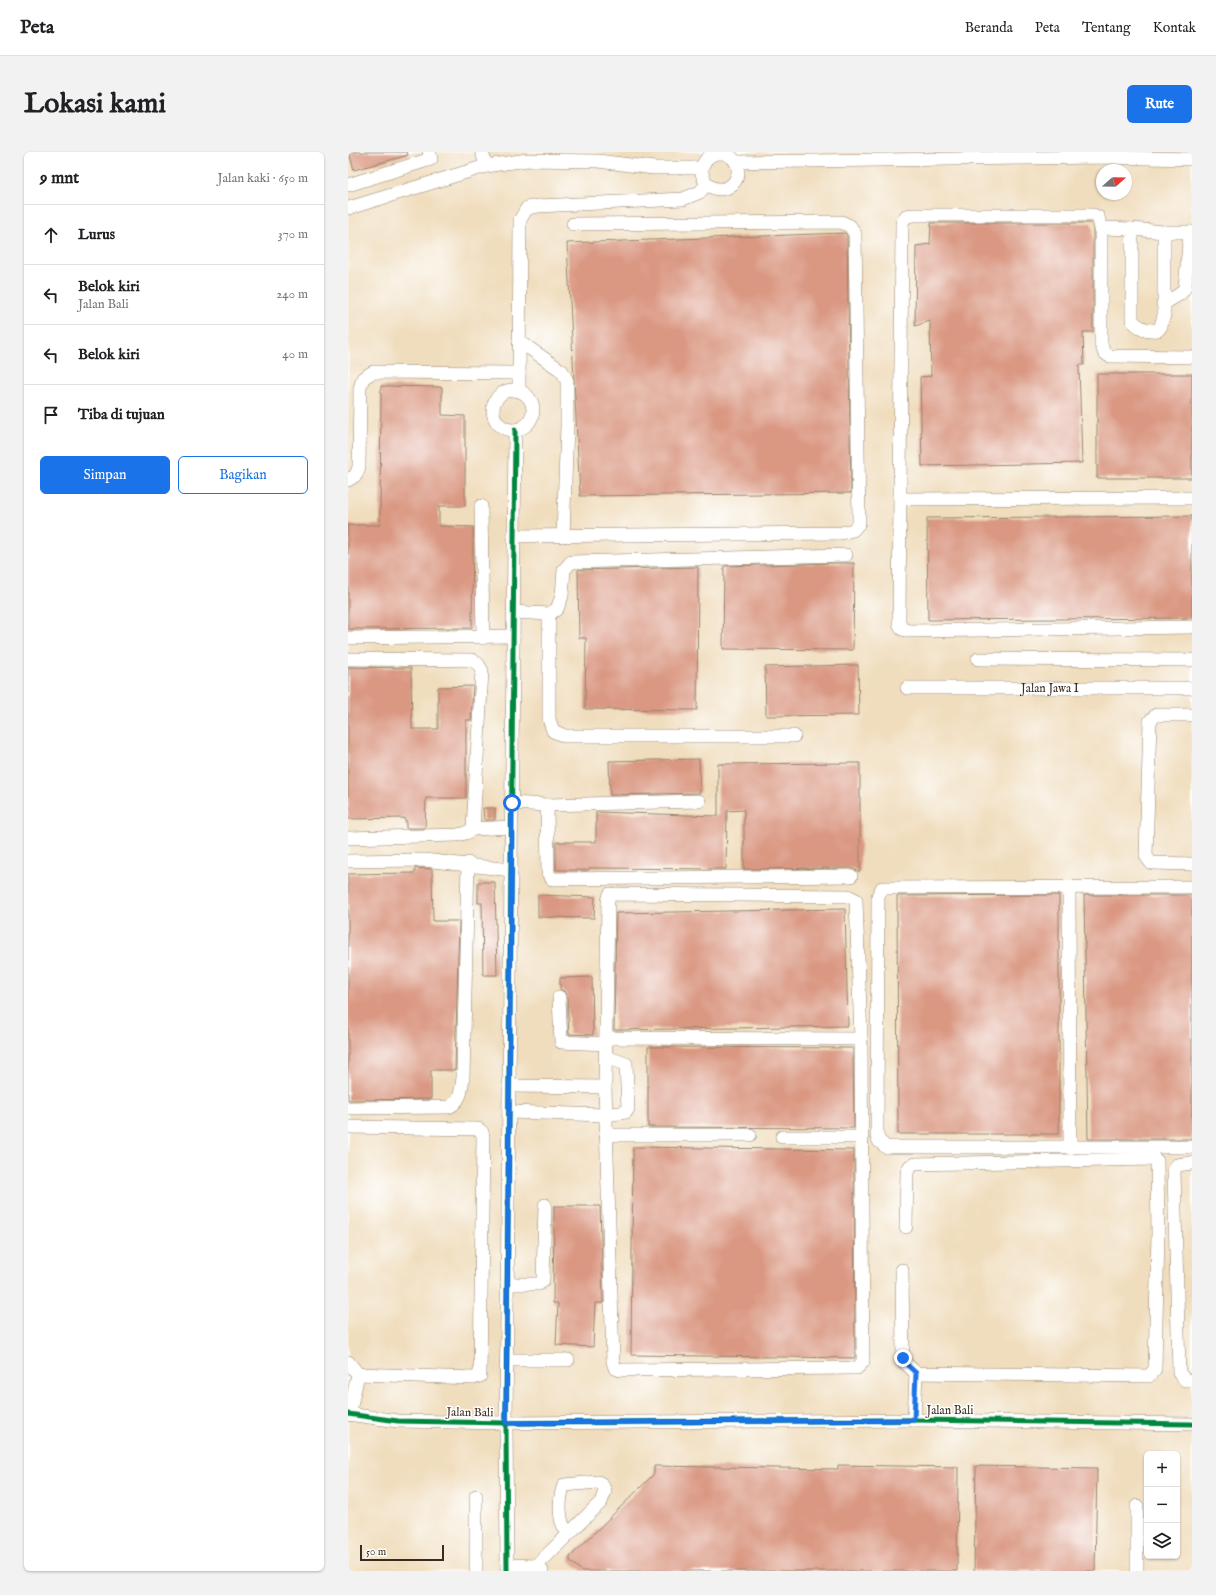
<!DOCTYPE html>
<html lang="id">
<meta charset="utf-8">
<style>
:root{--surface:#fff;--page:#f2f2f2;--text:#202124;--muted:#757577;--line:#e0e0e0;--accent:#1a73e8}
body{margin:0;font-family:"IM FELL English",serif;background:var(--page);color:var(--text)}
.controls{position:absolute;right:12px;bottom:12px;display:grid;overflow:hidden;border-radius:6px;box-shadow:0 1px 3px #0004}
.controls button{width:36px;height:36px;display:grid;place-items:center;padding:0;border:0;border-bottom:1px solid var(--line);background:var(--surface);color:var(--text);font:20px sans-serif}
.compass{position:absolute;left:748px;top:12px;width:36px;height:36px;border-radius:50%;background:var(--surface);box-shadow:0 1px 3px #0004;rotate:70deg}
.scale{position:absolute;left:12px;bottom:10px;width:84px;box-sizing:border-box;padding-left:4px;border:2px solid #3b2a1e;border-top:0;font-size:11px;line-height:14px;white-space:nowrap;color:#3b2a1e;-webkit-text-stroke:3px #fff;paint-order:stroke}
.stop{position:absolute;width:12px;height:12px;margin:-9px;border:3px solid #1a73e8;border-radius:50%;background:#fff}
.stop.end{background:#1a73e8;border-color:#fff;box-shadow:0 1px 4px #0008}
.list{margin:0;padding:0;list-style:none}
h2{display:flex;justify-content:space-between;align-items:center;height:52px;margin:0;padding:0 16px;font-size:17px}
h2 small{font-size:13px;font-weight:400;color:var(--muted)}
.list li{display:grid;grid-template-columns:26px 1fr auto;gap:12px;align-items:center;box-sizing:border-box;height:60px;padding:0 16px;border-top:1px solid var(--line)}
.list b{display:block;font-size:15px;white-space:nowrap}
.list p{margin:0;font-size:13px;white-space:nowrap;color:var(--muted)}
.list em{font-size:13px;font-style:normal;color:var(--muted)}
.actions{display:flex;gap:8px;padding:12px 16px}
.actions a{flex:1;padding:9px 0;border:1px solid var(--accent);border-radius:6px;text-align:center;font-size:14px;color:var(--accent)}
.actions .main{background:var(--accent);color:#fff}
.icon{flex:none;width:22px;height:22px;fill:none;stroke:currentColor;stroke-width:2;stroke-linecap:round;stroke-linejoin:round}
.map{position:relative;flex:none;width:844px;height:1419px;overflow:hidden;border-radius:6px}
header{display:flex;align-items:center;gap:24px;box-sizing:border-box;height:56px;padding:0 20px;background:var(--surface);border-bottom:1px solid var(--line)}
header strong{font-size:19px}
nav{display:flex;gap:22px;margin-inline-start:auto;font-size:14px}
.intro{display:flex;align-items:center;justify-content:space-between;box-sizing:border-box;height:96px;padding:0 24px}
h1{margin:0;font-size:28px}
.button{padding:10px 18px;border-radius:6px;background:var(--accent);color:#fff;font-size:14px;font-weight:700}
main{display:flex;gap:24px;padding:0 24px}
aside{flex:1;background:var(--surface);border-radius:6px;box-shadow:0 1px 3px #0004}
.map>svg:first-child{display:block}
.building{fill:#da9882}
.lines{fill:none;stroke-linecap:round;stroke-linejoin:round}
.minor-casing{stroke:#96846e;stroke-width:14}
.minor{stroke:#fff;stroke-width:13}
.cycleway-casing{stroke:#fff;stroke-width:8}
.cycleway{stroke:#00873e;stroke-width:5}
.route{stroke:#1a73e8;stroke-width:5}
.labels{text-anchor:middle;stroke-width:3;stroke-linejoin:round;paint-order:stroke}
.street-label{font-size:12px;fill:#3b2a1e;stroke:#fff}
</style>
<header>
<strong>Peta</strong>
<nav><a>Beranda</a><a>Peta</a><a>Tentang</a><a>Kontak</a></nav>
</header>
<div class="intro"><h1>Lokasi kami</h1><a class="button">Rute</a></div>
<main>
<aside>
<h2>9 mnt<small>Jalan kaki · 650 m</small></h2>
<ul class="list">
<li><svg class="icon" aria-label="ahead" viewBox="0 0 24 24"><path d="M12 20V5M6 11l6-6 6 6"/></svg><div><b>Lurus</b></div><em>370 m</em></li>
<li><svg class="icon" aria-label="left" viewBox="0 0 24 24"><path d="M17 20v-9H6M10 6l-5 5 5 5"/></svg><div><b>Belok kiri</b><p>Jalan Bali</p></div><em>240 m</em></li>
<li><svg class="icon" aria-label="left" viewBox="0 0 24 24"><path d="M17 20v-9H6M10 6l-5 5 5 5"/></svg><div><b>Belok kiri</b></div><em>40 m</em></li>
<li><svg class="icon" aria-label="arrive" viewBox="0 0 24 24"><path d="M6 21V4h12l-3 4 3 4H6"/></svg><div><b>Tiba di tujuan</b></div></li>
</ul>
<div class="actions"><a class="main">Simpan</a><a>Bagikan</a></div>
</aside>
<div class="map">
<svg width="844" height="1419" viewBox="0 0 844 1419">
<rect width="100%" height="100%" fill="#fff"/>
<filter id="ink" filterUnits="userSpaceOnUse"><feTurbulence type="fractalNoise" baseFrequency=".025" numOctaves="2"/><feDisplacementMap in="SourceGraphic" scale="8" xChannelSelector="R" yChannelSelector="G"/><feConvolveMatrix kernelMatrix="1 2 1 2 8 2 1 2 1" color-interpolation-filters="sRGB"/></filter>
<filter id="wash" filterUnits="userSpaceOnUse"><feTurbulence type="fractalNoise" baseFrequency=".012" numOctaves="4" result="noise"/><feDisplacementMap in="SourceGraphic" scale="16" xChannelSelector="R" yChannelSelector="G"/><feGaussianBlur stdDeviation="0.9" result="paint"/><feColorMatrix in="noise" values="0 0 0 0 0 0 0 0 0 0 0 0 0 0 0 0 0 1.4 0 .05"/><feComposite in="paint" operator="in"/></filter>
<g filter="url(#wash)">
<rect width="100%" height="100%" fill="#f0ddbd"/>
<g id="blocks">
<g class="building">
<polygon points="1,0 59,0 60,3 6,18"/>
<polygon points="583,71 743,71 745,77 745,180 735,180 736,213 731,213 734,311 574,314 572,225 583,224 582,169 567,174 568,94 582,92"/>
<polygon points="497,81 499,84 503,341 232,344 219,91"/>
<rect x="749" y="222" width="95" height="104"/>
<polygon points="33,234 94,235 94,263 117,264 117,354 91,354 91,374 125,375 124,476 0,477 0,373 32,373"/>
<polygon points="844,364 844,466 580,468 579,366"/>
<polygon points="487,411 506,411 505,498 375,497 376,414"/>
<polygon points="350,415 349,558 237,557 238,486 231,486 230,418"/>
<polygon points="510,513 511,563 418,564 417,515"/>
<polygon points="0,515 63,516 64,577 90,577 90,535 125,534 123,568 118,568 118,646 78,646 77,676 58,676 58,668 56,668 56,666 0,667"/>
<polygon points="351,607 352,641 262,643 261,609"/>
<polygon points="512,611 512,720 503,716 396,717 396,658 379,659 378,717 241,716 241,718 208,718 208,690 248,690 248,660 370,664 370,612"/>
<polygon points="135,656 147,656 147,668 136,668"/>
<polygon points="67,716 84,717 85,769 111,769 107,918 83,918 83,947 0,948 0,722 67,721"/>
<polygon points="130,730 147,730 149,823 135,823 134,751 130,751"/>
<polygon points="190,743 247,745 246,766 190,765"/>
<polygon points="711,743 711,982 550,982 549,744"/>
<polygon points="736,743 844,743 844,987 740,987"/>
<polygon points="497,757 500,874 266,878 268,761"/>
<polygon points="244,825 245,883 221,882 219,845 217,840 212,837 212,826"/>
<polygon points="300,895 505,896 506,976 300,975"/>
<polygon points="285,995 506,998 507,1206 283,1203"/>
<polygon points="206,1054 252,1054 255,1151 247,1151 245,1195 208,1193 210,1151 205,1151"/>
<polygon points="490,1313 610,1315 609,1419 234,1419 222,1409 222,1405 306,1322 306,1314 490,1317"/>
<polygon points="628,1314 749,1316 747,1419 626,1419"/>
</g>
</g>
</g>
<g filter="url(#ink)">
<use href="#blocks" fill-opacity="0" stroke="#96846e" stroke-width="1"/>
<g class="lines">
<g class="minor-casing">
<g id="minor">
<polyline points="134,0 138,14"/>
<circle cx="372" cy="19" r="18"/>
<polyline points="389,10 753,5 844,7"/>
<polyline points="0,33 83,7 81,0"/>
<polyline points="1,56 138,14 179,8 250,9 306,16 354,16"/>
<path d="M 753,76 L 784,77 L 784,168 C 790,176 799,179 810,178 L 813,174 L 816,163 L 816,80 L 844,80"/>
<polyline points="784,77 816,80"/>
<polyline points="815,152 832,142 837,136 842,80"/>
<polyline points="171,189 214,219 219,229 219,273 215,384"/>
<polyline points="844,205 761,204 756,200 753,192 753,76 750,65 745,63 565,63 558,64 554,71 551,471 554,477 561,479 844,475"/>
<circle cx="165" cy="258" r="20"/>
<polyline points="171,239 172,68 179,56 190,54 335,47 352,40 359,32"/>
<polyline points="0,328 8,323 11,315 12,236 15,226 25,220 171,221"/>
<polyline points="552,347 844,346"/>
<polyline points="133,354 135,486"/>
<polyline points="166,384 493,381 505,378 511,371 507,82 502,74 493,70 225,72"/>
<polyline points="165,460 201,462 201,567 205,579 217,584 446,584"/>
<polyline points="201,462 209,457 214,444 216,418 223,410 498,403"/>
<polyline points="0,486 165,484"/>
<polyline points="0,507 124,508 130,512 134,519 125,677"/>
<polyline points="630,507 844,508"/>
<path id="s1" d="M 559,536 L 844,536"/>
<polyline points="844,563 808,563 802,569 798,704 803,711 844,712"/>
<polyline points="163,651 199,653 351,649"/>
<polyline points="199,653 200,721 204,727 503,724"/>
<polyline points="0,686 109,683 118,681 125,677 163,675"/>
<polyline points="0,709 76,708 163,718"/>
<polyline points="844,735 534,736 530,744 529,984 531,989 538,995 844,995"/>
<polyline points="721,736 722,996"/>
<polygon points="262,742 500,744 508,748 513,887 515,1210 509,1216 272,1218 267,1216 265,1210 257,935 260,749"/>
<polyline points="211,845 213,890 258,892"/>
<polyline points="258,886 513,887"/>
<polyline points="161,934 257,935"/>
<path d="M 0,956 L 101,955 C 113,949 113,939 115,926 L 120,711"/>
<polyline points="161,960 258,963 278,960 280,957 278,912 258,905"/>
<polyline points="0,975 130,977 134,980 135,985 132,1224 125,1226 10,1222 0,1210"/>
<polyline points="258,983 402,983"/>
<polyline points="434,985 513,985"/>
<polyline points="844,1011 829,1013 826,1019 831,1221 837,1228 844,1228"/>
<polyline points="554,1118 555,1206 556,1210 568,1221 801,1224 807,1217 810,1081 809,1009 807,1007 567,1012 562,1014 559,1020 558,1075"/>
<polyline points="159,1132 191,1132 195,1128 197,1053"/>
<polyline points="158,1208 220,1208"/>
<polyline points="0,1262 50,1269 158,1271 566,1268 844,1272"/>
<polyline points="1,1263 10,1222"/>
<polyline points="566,1268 568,1221"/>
<polyline points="159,1413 188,1414 194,1419"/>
<path d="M 188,1414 L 253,1350 L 257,1339 L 254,1332 L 250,1330 L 216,1333 C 211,1345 209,1373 221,1380"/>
<polyline points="128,1419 128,1344"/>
<polyline points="159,1419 158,1271 167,278"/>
<polyline points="789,1419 789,1354"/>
</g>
</g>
<use href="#minor" class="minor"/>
<g class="cycleway-casing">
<g id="cycleway">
<polyline points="0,1262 50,1269 158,1271 566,1268 844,1272"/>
<polyline points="159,1419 158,1271 167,278"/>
</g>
</g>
<use href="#cycleway" class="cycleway"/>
</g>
</g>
<g class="lines" filter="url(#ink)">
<polyline class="route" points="164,651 158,1271 566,1268 568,1221 556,1210 555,1206"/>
</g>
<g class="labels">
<g class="street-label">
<text dy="4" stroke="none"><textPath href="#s1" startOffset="143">Jalan Jawa I</textPath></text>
<text x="602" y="1262">Jalan Bali</text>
<text transform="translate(122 1260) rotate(1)" y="4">Jalan Bali</text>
</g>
</g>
</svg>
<div class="controls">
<button>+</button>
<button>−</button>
<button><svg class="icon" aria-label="layers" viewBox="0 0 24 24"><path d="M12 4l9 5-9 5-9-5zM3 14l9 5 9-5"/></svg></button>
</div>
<svg class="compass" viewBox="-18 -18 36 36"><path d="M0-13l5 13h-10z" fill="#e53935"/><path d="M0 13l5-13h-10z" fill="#757577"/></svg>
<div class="scale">50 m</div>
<div class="stop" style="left:164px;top:651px"></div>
<div class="stop end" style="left:555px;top:1206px"></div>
</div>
</main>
